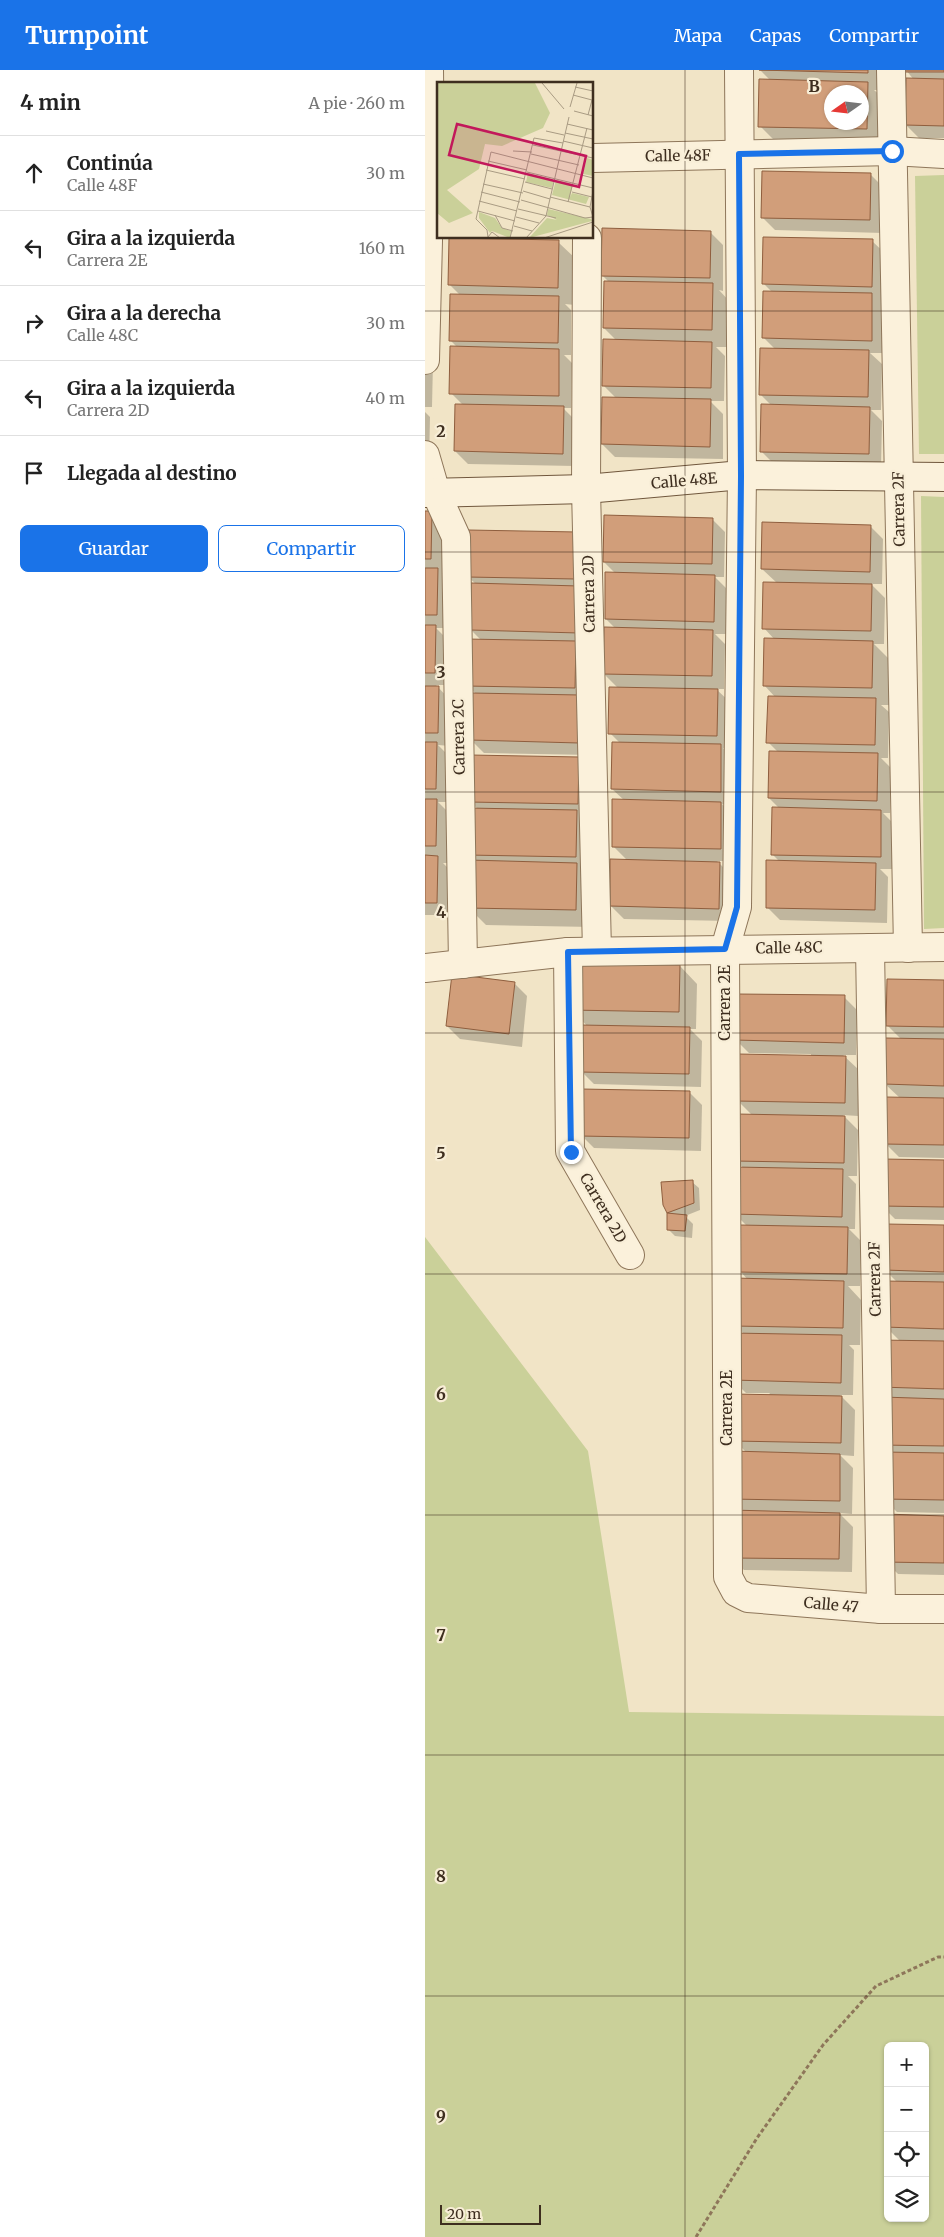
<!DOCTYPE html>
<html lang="es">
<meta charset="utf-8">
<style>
:root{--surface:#fff;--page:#f6f6f6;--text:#222;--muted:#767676;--line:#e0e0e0;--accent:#1a73e8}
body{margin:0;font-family:Merriweather,serif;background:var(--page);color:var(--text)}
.controls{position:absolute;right:15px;bottom:15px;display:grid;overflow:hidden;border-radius:8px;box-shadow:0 1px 4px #0004}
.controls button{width:45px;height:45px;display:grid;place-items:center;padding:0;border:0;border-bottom:1px solid var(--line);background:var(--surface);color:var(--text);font:25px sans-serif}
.compass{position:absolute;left:399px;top:15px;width:45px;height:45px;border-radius:50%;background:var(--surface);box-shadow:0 1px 4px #0004;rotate:256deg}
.scale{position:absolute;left:15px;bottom:12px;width:101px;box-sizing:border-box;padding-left:5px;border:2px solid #3e2e1f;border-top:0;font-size:14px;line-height:18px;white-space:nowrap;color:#3e2e1f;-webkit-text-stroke:4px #f8eed7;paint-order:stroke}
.stop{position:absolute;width:15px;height:15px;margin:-11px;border:4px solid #1a73e8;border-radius:50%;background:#fff}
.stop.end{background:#1a73e8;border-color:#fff;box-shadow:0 1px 5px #0008}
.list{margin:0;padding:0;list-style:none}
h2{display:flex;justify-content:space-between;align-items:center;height:65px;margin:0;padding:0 20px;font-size:21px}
h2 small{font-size:16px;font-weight:400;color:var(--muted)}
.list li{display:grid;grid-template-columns:32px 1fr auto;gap:15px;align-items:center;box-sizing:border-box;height:75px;padding:0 20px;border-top:1px solid var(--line)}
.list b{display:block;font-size:19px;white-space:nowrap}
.list p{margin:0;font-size:16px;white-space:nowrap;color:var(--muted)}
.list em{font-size:16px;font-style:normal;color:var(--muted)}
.actions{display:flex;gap:10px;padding:15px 20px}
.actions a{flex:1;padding:11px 0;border:1px solid var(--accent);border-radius:8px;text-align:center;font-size:18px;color:var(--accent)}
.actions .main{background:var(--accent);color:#fff}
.icon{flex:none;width:28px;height:28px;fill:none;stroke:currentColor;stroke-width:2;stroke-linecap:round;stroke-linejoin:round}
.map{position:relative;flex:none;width:519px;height:2167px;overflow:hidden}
header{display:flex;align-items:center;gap:30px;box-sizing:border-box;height:70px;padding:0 25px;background:var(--accent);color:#fff}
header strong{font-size:24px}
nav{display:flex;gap:28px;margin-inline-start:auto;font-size:18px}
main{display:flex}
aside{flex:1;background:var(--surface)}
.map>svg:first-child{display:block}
.green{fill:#cad099;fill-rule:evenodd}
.shadow{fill:#0003;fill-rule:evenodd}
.building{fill:#d19e7a;stroke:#8f5e3e;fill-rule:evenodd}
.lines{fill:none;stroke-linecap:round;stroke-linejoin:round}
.minor-casing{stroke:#8e765a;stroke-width:30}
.secondary-casing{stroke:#70573d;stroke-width:30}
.path{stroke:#8e765a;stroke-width:3;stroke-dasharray:4 2.5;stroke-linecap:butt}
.minor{stroke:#fbf1db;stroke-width:28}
.secondary{stroke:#fbf1db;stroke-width:28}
.route{stroke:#1a73e8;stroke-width:6}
.grid{fill:none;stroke:#3e2e1f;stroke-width:1;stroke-opacity:0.55}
.labels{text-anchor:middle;stroke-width:4.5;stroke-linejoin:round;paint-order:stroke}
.street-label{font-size:15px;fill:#3e2e1f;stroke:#f8eed7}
.inset-road{fill:none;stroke:#a99b83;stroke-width:1}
.view{fill:#c2185b;fill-opacity:0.15;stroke:#c2185b;stroke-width:2.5}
.inset-edge{fill:none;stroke:#3e2e1f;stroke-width:2.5}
.grid-label{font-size:16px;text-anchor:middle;font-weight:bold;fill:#3e2e1f;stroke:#f8eed7;stroke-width:4.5;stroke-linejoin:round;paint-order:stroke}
</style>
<header>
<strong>Turnpoint</strong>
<nav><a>Mapa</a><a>Capas</a><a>Compartir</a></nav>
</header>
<main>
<aside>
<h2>4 min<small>A pie · 260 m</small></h2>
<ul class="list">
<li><svg class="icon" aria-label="ahead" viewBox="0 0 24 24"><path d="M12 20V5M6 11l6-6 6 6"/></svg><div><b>Continúa</b><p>Calle 48F</p></div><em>30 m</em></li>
<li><svg class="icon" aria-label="left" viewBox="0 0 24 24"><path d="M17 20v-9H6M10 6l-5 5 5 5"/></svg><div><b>Gira a la izquierda</b><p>Carrera 2E</p></div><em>160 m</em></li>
<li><svg class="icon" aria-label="right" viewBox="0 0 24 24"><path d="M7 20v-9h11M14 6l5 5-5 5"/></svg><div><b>Gira a la derecha</b><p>Calle 48C</p></div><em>30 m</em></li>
<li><svg class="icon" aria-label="left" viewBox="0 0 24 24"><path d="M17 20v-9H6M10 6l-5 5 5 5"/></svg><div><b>Gira a la izquierda</b><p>Carrera 2D</p></div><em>40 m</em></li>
<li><svg class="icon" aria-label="arrive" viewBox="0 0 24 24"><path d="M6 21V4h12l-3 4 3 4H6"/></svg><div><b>Llegada al destino</b></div></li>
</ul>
<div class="actions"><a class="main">Guardar</a><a>Compartir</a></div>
</aside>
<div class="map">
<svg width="519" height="2167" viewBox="0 0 519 2167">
<rect width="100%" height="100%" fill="#f1e4c6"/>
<g class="green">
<polygon points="519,105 519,384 494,384 490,106"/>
<polygon points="496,426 519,427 519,858 499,859"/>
<path d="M 0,1167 L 163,1381 L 204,1642 L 519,1646 L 519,2167 L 0,2167 ZM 463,1976 L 500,1976 L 500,2148 L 463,2148 Z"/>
</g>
<g class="shadow">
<path d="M 335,0 L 461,0 L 460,20 L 449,20 L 456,26 L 455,71 L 348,69 L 335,56 L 346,11 ZM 407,22 L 437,22 L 437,52 L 407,52 Z"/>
<polygon points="481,0 519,0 519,68 494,68 481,55 489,10"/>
<polygon points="445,104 458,117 458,163 350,160 337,147"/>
<polygon points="285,162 298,175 298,221 294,220 305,232 304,277 291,277 300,286 299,331 285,331 298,344 298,389 190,387 177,374 191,328 179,316 192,271 179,258 184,212 177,205"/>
<polygon points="447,171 465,188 464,234 456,233 460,238 459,283 445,283 457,294 456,340 446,340 457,351 456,397 349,394 336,381 347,336 335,324 350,279 339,268 347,222 339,214"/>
<polygon points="133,172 151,189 150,235 140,234 146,240 146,285 139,285 147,293 146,338 138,338 151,351 150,396 43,394 30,381 38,335 26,323 33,278 25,270 35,225 25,215"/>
<polygon points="0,284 8,292 7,337 0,337"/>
<polygon points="0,342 5,347 4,393 0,393"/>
<polygon points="0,443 6,443 24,460 24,558 11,558 23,570 22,615 11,615 26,631 25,676 13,675 24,686 23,732 13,732 29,748 28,793 18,793 25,800 25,845 0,845"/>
<polygon points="287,449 300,462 299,507 290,507 302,519 301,564 290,564 300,574 299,619 291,619 306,633 305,679 298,678 309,689 308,734 297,734 309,746 309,791 292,791 307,806 306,851 199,849 186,836 203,791 188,776 200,731 187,719 195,673 185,663 193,618 179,604 191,559 181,549 191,504 179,492"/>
<polygon points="445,456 458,469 457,514 446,514 460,528 459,574 449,574 465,590 464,635 456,635 464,642 463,688 456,688 466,698 465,743 458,743 469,754 468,799 455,799 463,807 462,853 355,850 342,837 355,792 347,784 355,739 344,728 353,682 343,672 351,628 339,615 350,570 339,558 352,513 337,499"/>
<polygon points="151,463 167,685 59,683 46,670 52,625 42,615 56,570 46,560 51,514 43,507"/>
<polygon points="153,688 168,857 61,855 43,837 43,784 53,739 45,732"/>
<polygon points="255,896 272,914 271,959 265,959 277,971 276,1017 169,1014 156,1001 163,957 146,939"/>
<polygon points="463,910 519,911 519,1088 474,1087 461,1074 475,1028 460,1014 476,969 462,955"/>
<polygon points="89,913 102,926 97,977 35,969 22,956"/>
<polygon points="419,927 432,940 431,985 418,985 434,1000 433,1046 418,1045 433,1060 432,1106 423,1106 431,1114 430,1159 424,1159 436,1171 435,1216 423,1216 436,1230 435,1275 424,1275 429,1280 428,1325 415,1325 430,1340 429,1386 415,1385 428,1398 427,1444 414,1443 428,1457 427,1502 319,1500 306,1487 320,1442 306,1428 322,1383 309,1370 345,1323 321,1323 308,1310 320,1265 310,1255 323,1210 315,1201 322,1156 310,1144 319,1099 311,1090 327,1045 312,1030 386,987 386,984 324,983 311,970"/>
<polygon points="264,1022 277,1035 276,1081 169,1078 156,1065"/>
<polygon points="458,1090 519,1091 519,1150 470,1149 457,1136"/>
<polygon points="267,1112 274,1118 275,1140 260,1146 268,1154 267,1168 250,1166 243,1159 243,1143 239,1134"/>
<polygon points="461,1155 519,1156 519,1443 472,1442 459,1429 455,1317 476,1272 461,1257 472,1212 460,1200"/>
<polygon points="461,1446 519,1447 519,1505 473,1504 460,1491"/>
</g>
<g class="building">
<polygon points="334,0 443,0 443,3"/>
<rect x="480" y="0" width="39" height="2"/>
<polygon points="481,8 519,9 519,56 480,55"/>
<path d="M 334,9 L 443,12 L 442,59 L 333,57 ZM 407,22 L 437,22 L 437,52 L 407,52 Z"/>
<polygon points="337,101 446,103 445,150 336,148"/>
<polygon points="177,158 286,161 285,208 176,206"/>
<polygon points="338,167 448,169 447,217 337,214"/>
<polygon points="24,168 134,170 133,218 23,215"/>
<polygon points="179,211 288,213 287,260 178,258"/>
<polygon points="338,221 447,223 447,271 337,268"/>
<polygon points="25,224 134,226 133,273 24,271"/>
<polygon points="178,269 287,272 286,318 177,316"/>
<polygon points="25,276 134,279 134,326 24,324"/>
<polygon points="335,278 444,280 443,327 334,325"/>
<polygon points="177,327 286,329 285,377 176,374"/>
<polygon points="30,334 139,336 138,384 29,381"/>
<polygon points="336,334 445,337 444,384 335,382"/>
<polygon points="0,441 7,441 6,489 0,489"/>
<polygon points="179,445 288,448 287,494 178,492"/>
<polygon points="337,452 446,455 445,502 336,499"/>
<polygon points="43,460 152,462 151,509 42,507"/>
<polygon points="0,498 13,498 12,545 0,545"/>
<polygon points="180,502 290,505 289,552 180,549"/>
<polygon points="338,512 447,514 446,561 337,559"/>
<polygon points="46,513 154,516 154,563 45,560"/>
<polygon points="0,555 11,555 10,603 0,603"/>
<polygon points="179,557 288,560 287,606 178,604"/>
<polygon points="339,568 448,571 447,618 338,616"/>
<polygon points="41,569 151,571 150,618 41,616"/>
<polygon points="0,616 14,616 13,663 0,663"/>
<polygon points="184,617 293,619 292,666 183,664"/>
<polygon points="46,623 155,625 154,673 45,670"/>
<polygon points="343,626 451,628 450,675 341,673"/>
<polygon points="0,672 12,672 11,719 0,719"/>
<polygon points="187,672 296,674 296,722 186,719"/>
<polygon points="344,681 453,683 452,731 343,728"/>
<polygon points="45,685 154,687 153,734 44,732"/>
<polygon points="0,729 12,729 11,776 0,776"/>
<polygon points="187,729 296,732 296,779 187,777"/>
<polygon points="347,737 456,740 456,787 346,785"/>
<polygon points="42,738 152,740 151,787 42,785"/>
<polygon points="0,785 13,786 12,833 0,833"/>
<polygon points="185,789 295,792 294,839 185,836"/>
<polygon points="43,790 152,793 151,840 42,838"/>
<polygon points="341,790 451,793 450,840 341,838"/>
<polygon points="146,893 255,895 254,942 145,940"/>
<polygon points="27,904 90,912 84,964 21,956"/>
<polygon points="462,909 519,910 519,957 461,956"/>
<polygon points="310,924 420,925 419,973 310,970"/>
<polygon points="156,955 265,957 264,1004 155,1002"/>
<polygon points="460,968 519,969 519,1016 459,1014"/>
<polygon points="312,984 421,986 420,1033 311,1031"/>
<polygon points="156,1019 265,1021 264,1068 155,1066"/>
<polygon points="460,1027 519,1028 519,1075 459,1074"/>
<polygon points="311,1044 420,1046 419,1093 310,1091"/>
<polygon points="457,1089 519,1090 519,1137 456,1136"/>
<polygon points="309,1097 418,1099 417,1147 308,1144"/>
<polygon points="268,1110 269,1133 242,1143 238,1135 236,1112"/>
<polygon points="242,1143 262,1145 260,1161 242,1160"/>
<polygon points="460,1154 519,1155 519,1202 459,1200"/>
<polygon points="314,1155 423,1157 422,1204 313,1202"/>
<polygon points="310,1208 419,1211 418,1258 309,1256"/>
<polygon points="460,1211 519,1212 519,1259 459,1257"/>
<polygon points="307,1263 417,1265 416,1313 307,1310"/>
<polygon points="454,1270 519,1271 519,1319 454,1317"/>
<polygon points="308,1324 417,1326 416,1373 307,1371"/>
<polygon points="457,1327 519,1329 519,1376 456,1375"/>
<polygon points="306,1381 415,1384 415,1431 305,1429"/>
<polygon points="459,1382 519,1383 519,1430 458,1429"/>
<polygon points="306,1440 415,1443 414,1489 305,1488"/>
<polygon points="460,1444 519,1446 519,1493 459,1492"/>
</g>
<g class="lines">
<g class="minor-casing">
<g id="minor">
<polyline points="314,0 317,405 312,837 300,879 303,1507 311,1522 323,1528 456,1539 519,1539"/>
<polyline points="466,0 483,878"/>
<polyline points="168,88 467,81 519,84"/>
<polyline points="162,168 161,419 172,881"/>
<polyline points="0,290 5,91 4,0"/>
<polyline points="0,385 11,423 31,467 38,894"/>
<polyline points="445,878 456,1539"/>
<polyline points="143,882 145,1081 205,1185"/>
<polyline points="0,898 143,882 519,877"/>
</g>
</g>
<g class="secondary-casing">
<polyline id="secondary" points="0,423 161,419 317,405 519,407"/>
</g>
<polyline class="path" points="271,2167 332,2068 398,1975 451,1916 513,1887 519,1887"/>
<use href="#minor" class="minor"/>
<use href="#secondary" class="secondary"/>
</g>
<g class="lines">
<polyline class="route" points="146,1082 143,882 300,879 312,837 316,406 314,84 467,81"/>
</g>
<path class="grid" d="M 260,0 L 260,2167M 0,241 L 519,241M 0,482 L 519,482M 0,722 L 519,722M 0,963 L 519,963M 0,1204 L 519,1204M 0,1445 L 519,1445M 0,1685 L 519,1685M 0,1926 L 519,1926"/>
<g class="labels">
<g class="street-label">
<text transform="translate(253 86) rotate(-1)" y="5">Calle 48F</text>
<text transform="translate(259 411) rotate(-5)" y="5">Calle 48E</text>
<text transform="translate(474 439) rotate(-91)" y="5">Carrera 2F</text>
<text transform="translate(164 524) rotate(-91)" y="5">Carrera 2D</text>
<text transform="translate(34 667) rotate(-91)" y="5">Carrera 2C</text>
<text transform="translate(364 878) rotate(-1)" y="5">Calle 48C</text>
<text transform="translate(300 933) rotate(-90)" y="5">Carrera 2E</text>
<text transform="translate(178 1138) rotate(60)" y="5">Carrera 2D</text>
<text transform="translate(450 1209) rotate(-91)" y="5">Carrera 2F</text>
<text transform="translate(302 1338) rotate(-90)" y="5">Carrera 2E</text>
<text transform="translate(406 1535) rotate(5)" y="5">Calle 47</text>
</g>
</g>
<g transform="translate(12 12)">
<rect width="156" height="156" fill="#f1e4c6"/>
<path d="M 0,1 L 98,1 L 113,31 L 106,46 L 65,64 L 48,62 L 42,87 L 10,108 L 36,131 L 12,141 L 0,131 ZM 150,76 L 156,78 L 156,94 L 146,92 ZM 91,91 L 117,98 L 115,106 L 89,100 ZM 119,98 L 136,102 L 133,115 L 135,111 L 152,115 L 149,122 L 115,113 ZM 111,127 L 154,137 L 155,139 L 92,156 L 110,136 L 120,138 L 110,133 ZM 42,130 L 58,136 L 65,146 L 74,149 L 73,156 L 55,149 L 53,151 L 42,136 Z" fill="#cad099"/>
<path class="inset-road" d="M 105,1 L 127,27M 138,5 L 156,9M 136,13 L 155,18 L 151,33M 133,25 L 140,1M 137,29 L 156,34M 130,42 L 156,48M 109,49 L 127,53M 128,51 L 156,57M 126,59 L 156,66M 96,63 L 156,76M 76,69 L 95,70M 94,72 L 142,83M 51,79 L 90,88M 49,88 L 88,97M 90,90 L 156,106M 88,100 L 115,107M 46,102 L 86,111M 86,109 L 113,117M 156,109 L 153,125 L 156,135M 44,110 L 83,120M 135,110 L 155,115M 113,115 L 153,125M 84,118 L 148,136 L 156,135M 42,119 L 80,129M 131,120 L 150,46M 81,127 L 119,136M 41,129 L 78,139M 58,133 L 65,146 L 76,149M 79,135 L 102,141M 77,144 L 95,149M 51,155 L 50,148 L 39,137 L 54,70 L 156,96M 51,155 L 55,150 L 63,156M 73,156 L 97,56 L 126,61M 89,156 L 109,134 L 132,35M 107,156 L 156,140"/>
<path class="view" d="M 20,42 L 149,74 L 142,105 L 12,73 Z"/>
<rect width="156" height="156" class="inset-edge"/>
</g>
<g class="grid-label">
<text x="389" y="22">B</text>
<text x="16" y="367">2</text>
<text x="16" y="608">3</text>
<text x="16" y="848">4</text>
<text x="16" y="1089">5</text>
<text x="16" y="1330">6</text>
<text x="16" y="1571">7</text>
<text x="16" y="1812">8</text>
<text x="16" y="2052">9</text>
</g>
</svg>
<div class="controls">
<button>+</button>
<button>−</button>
<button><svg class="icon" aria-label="locate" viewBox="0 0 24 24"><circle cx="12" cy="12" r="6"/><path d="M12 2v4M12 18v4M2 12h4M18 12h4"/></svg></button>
<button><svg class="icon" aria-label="layers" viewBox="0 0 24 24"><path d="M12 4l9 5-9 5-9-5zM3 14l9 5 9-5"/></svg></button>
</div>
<svg class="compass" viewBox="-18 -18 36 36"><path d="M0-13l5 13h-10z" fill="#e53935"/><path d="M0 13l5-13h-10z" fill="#767676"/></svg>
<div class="scale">20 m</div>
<div class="stop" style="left:467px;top:81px"></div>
<div class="stop end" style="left:146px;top:1082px"></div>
</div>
</main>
